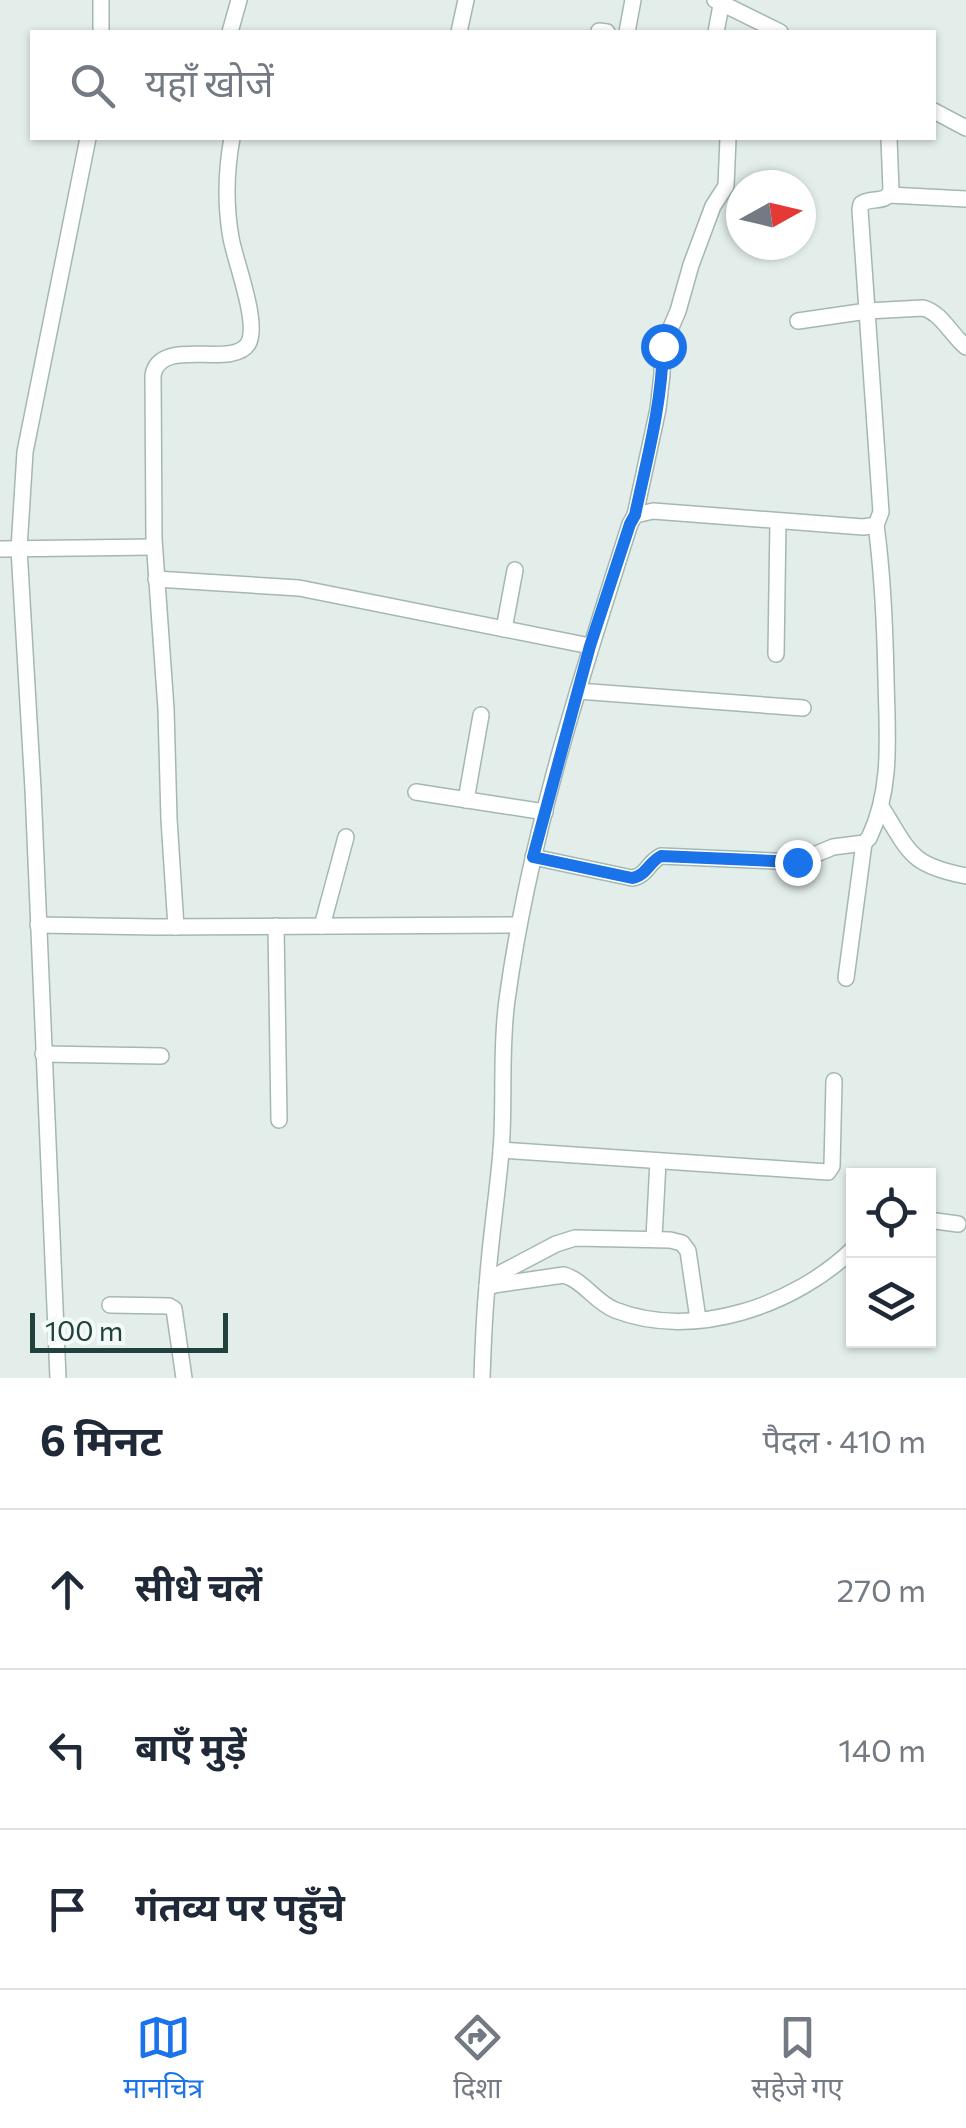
<!DOCTYPE html>
<html lang="hi">
<meta charset="utf-8">
<style>
:root{--surface:#fff;--page:#f6f6f7;--text:#1f2937;--muted:#747a83;--line:#e0e1e3;--accent:#1a73e8}
body{margin:0;font-family:Commissioner,"Noto Sans Devanagari",sans-serif;background:var(--page);color:var(--text)}
.controls{position:absolute;right:30px;bottom:30px;display:grid;overflow:hidden;border-radius:0px;box-shadow:0 2px 8px #0004}
.controls button{width:90px;height:90px;display:grid;place-items:center;padding:0;border:0;border-bottom:2px solid var(--line);background:var(--surface);color:var(--text);font:50px sans-serif}
.compass{position:absolute;left:726px;top:170px;width:90px;height:90px;border-radius:50%;background:var(--surface);box-shadow:0 2px 8px #0004;rotate:82deg}
.scale{position:absolute;left:30px;bottom:25px;width:198px;box-sizing:border-box;padding-left:10px;border:5px solid #21423c;border-top:0;font-size:28px;line-height:35px;white-space:nowrap;color:#21423c;-webkit-text-stroke:8px #f4faf8;paint-order:stroke}
.stop{position:absolute;width:30px;height:30px;margin:-22px;border:8px solid #1a73e8;border-radius:50%;background:#fff}
.stop.end{background:#1a73e8;border-color:#fff;box-shadow:0 2px 10px #0008}
.list{margin:0;padding:0;list-style:none}
h2{display:flex;justify-content:space-between;align-items:center;height:130px;margin:0;padding:0 40px;font-size:42px}
h2 small{font-size:32px;font-weight:400;color:var(--muted)}
.list li{display:grid;grid-template-columns:65px 1fr auto;gap:30px;align-items:center;box-sizing:border-box;height:160px;padding:0 40px;border-top:2px solid var(--line)}
.list b{display:block;font-size:38px;white-space:nowrap}
.list em{font-size:32px;font-style:normal;color:var(--muted)}
.icon{flex:none;width:55px;height:55px;fill:none;stroke:currentColor;stroke-width:2;stroke-linecap:round;stroke-linejoin:round}
.map{position:relative;flex:none;width:966px;height:1378px;overflow:hidden}
.search{position:absolute;background:var(--surface);box-shadow:0 2px 8px #0004;left:30px;right:30px;top:30px;height:110px;display:flex;align-items:center;gap:25px;box-sizing:border-box;padding:0 35px;border-radius:0px;color:var(--muted);font-size:38px}
.sheet{height:610px;background:var(--surface)}
nav{display:flex;justify-content:space-around;align-items:center;box-sizing:border-box;height:140px;border-top:2px solid var(--line);background:var(--surface);font-size:28px;color:var(--muted)}
nav a{display:grid;justify-items:center;gap:5px}
nav .on{color:var(--accent)}
.map>svg:first-child{display:block}
.lines{fill:none;stroke-linecap:round;stroke-linejoin:round}
.minor-casing{stroke:#a5b7b2;stroke-width:18}
.minor{stroke:#fff;stroke-width:15}
.route{stroke:#1a73e8;stroke-width:12}
</style>
<div class="map">
<svg width="966" height="1378" viewBox="0 0 966 1378">
<rect width="100%" height="100%" fill="#e3eeea"/>
<g class="lines">
<g class="minor-casing">
<g id="minor">
<polyline points="715,0 780,32"/>
<polyline points="599,31 607,32"/>
<polyline points="101,32 101,0"/>
<polyline points="230,32 239,0"/>
<polyline points="459,32 466,0"/>
<polyline points="627,32 633,0"/>
<polyline points="716,32 722,0"/>
<polyline points="934,111 966,128"/>
<polyline points="889,195 966,199"/>
<path d="M 798,321 L 867,311 L 923,308 C 942,313 951,335 966,347"/>
<polyline points="635,515 658,409 662,374 663,346 678,311 691,265 713,206 726,186 728,138"/>
<polyline points="0,549 154,547"/>
<polyline points="156,579 299,588 590,646"/>
<polyline points="504,629 515,570"/>
<polyline points="776,654 778,521"/>
<polyline points="578,691 803,708"/>
<polyline points="416,792 545,812"/>
<polyline points="466,800 481,715"/>
<path d="M 882,808 C 910,853 910,865 966,876"/>
<path d="M 533,857 L 632,878 C 647,876 648,862 661,856 L 797,862 L 833,847 L 864,843 L 869,838 C 893,788 887,734 886,679 C 885,627 883,576 876,525"/>
<polyline points="38,925 156,927 519,925"/>
<polyline points="276,926 279,1120"/>
<polyline points="322,926 346,837"/>
<path d="M 176,927 L 169,819 L 166,709 L 154,539 L 153,375 C 160,336 232,369 248,344 C 260,324 235,261 231,238 C 225,204 226,171 232,138"/>
<polyline points="846,978 864,843"/>
<polyline points="43,1054 161,1056"/>
<polyline points="501,1150 828,1172 832,1166 834,1081"/>
<polyline points="928,1220 958,1224"/>
<polyline points="654,1238 658,1161"/>
<polyline points="494,1285 501,1273 556,1244 575,1238 670,1240 682,1243 688,1251 698,1319"/>
<path d="M 487,1286 L 564,1275 C 584,1281 595,1302 615,1310 C 694,1341 796,1305 854,1248"/>
<polyline points="110,1305 169,1306 174,1309 184,1378"/>
<polyline points="58,1378 33,789 19,549 25,452 88,138"/>
<path d="M 482,1378 C 483,1348 484,1317 487,1287 C 490,1242 497,1197 501,1152 C 505,1101 500,1050 507,1000 C 529,838 580,680 630,524 L 635,515 L 653,511 L 863,527 L 876,525 L 881,512 L 860,210 L 861,204 C 871,196 886,205 891,190 L 889,138"/>
</g>
</g>
<use href="#minor" class="minor"/>
</g>
<g class="lines">
<path class="route" d="M 663,346 C 662,404 647,459 635,515 L 630,524 L 590,646 L 533,857 L 632,878 C 646,876 649,862 661,856 L 797,862"/>
</g>
</svg>
<div class="controls">
<button><svg class="icon" aria-label="locate" viewBox="0 0 24 24"><circle cx="12" cy="12" r="6"/><path d="M12 2v4M12 18v4M2 12h4M18 12h4"/></svg></button>
<button><svg class="icon" aria-label="layers" viewBox="0 0 24 24"><path d="M12 4l9 5-9 5-9-5zM3 14l9 5 9-5"/></svg></button>
</div>
<svg class="compass" viewBox="-18 -18 36 36"><path d="M0-13l5 13h-10z" fill="#e53935"/><path d="M0 13l5-13h-10z" fill="#747a83"/></svg>
<div class="scale">100 m</div>
<div class="stop" style="left:663px;top:346px"></div>
<div class="stop end" style="left:797px;top:862px"></div>
<div class="search"><svg class="icon" aria-label="search" viewBox="0 0 24 24"><circle cx="10" cy="10" r="6"/><path d="M15 15l6 6"/></svg>यहाँ खोजें</div>
</div>
<section class="sheet">
<h2>6 मिनट<small>पैदल · 410 m</small></h2>
<ul class="list">
<li><svg class="icon" aria-label="ahead" viewBox="0 0 24 24"><path d="M12 20V5M6 11l6-6 6 6"/></svg><div><b>सीधे चलें</b></div><em>270 m</em></li>
<li><svg class="icon" aria-label="left" viewBox="0 0 24 24"><path d="M17 20v-9H6M10 6l-5 5 5 5"/></svg><div><b>बाएँ मुड़ें</b></div><em>140 m</em></li>
<li><svg class="icon" aria-label="arrive" viewBox="0 0 24 24"><path d="M6 21V4h12l-3 4 3 4H6"/></svg><div><b>गंतव्य पर पहुँचे</b></div></li>
</ul>
</section>
<nav>
<a class="on"><svg class="icon" aria-label="map" viewBox="0 0 24 24"><path d="M3 6l6-2 6 2 6-2v14l-6 2-6-2-6 2zM9 4v14M15 6v14"/></svg>मानचित्र</a>
<a><svg class="icon" aria-label="directions" viewBox="0 0 24 24"><path d="M12 3l9 9-9 9-9-9zM9 14v-3h6M13 9l2 2-2 2"/></svg>दिशा</a>
<a><svg class="icon" aria-label="saved" viewBox="0 0 24 24"><path d="M7 4h10v16l-5-4-5 4z"/></svg>सहेजे गए</a>
</nav>
